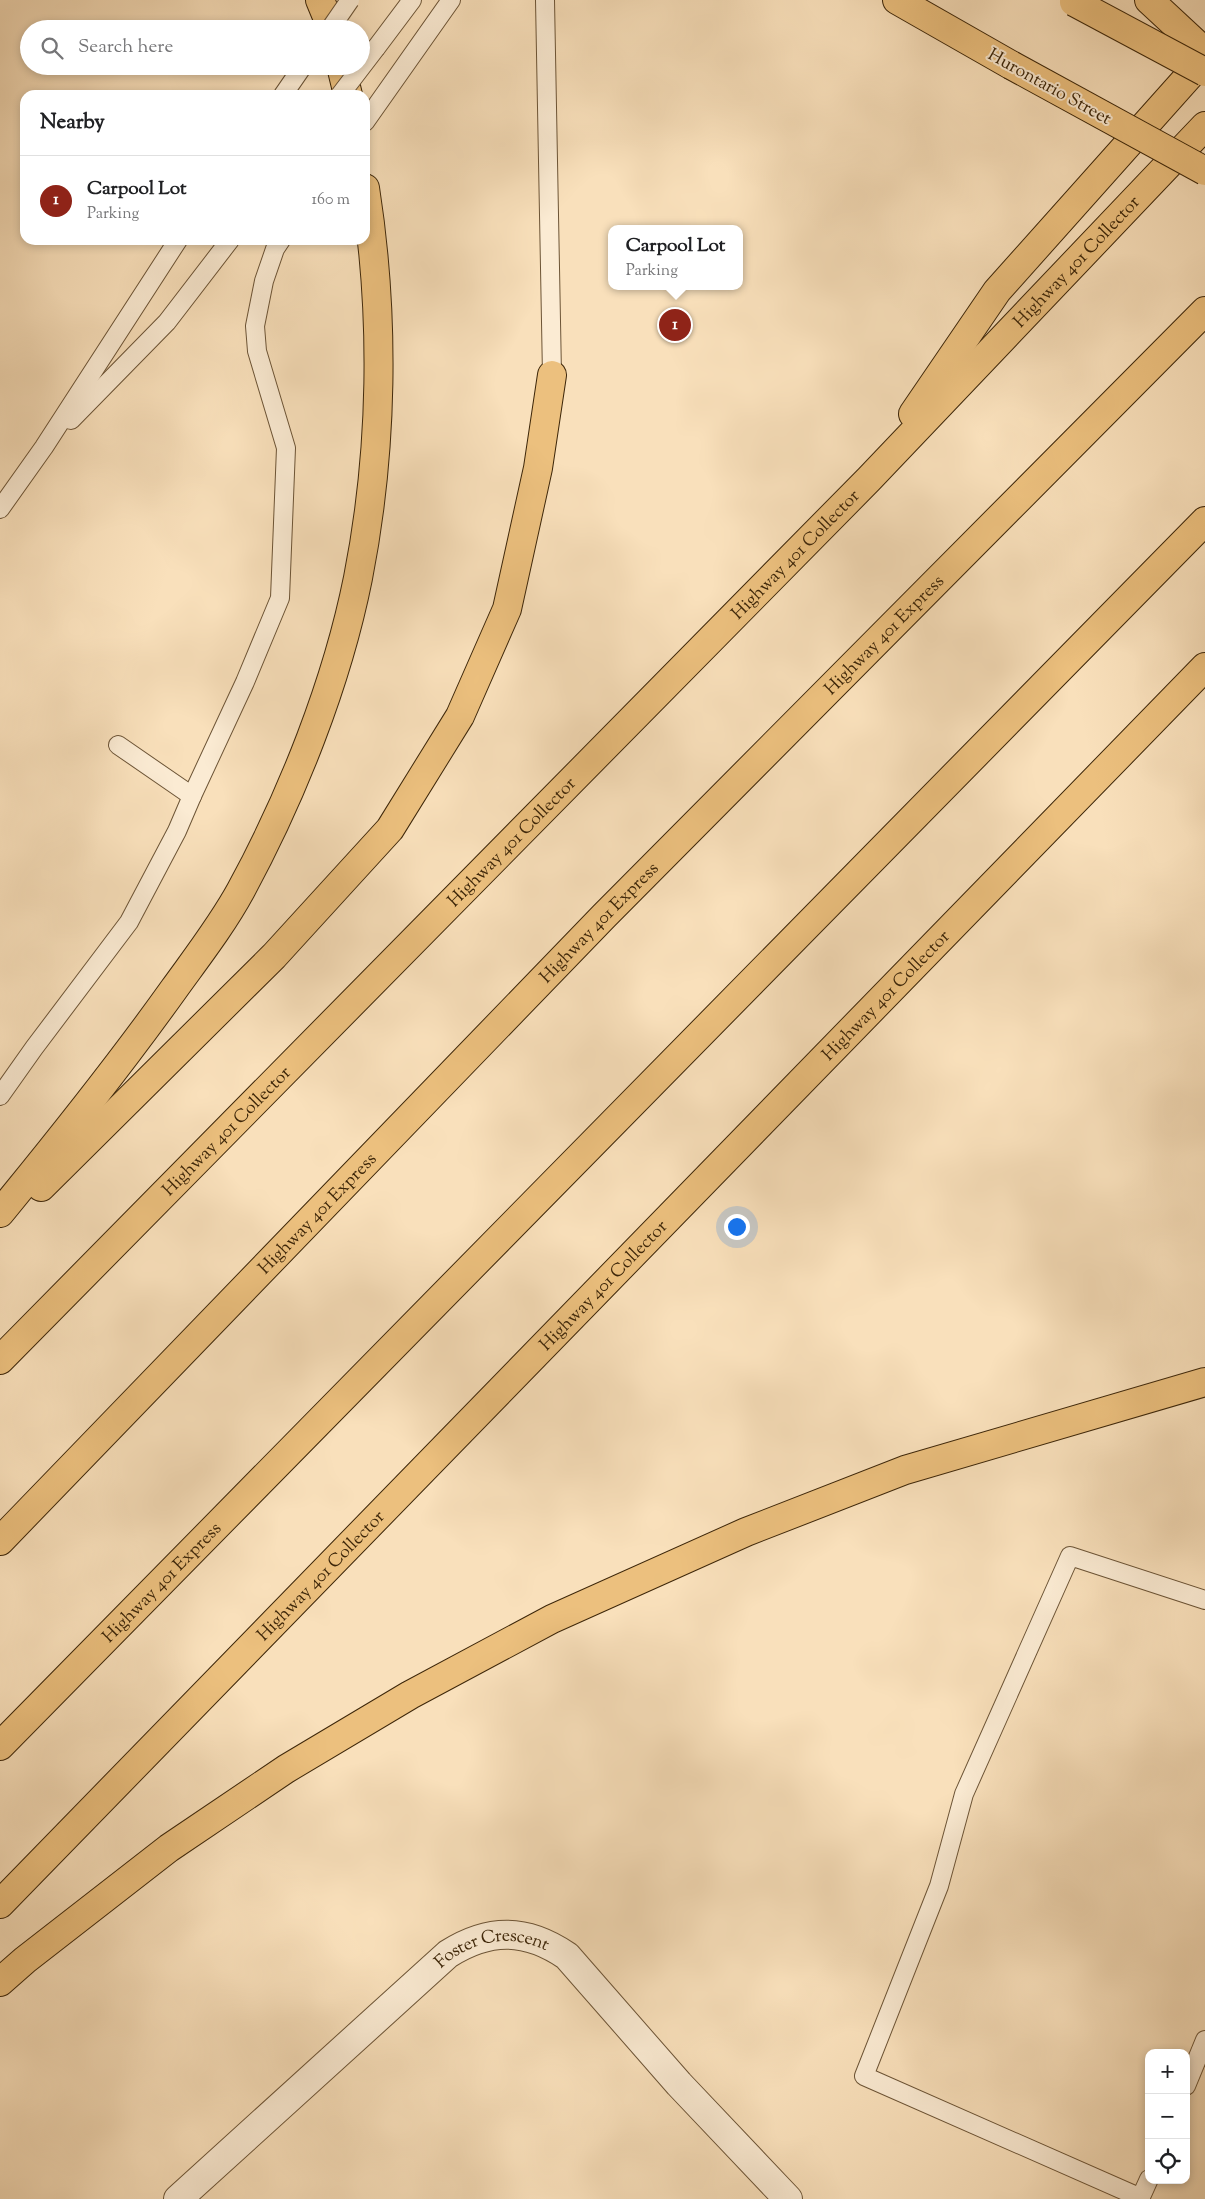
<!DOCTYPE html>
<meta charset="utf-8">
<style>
:root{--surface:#fff;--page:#f6f6f6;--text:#202124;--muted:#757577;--line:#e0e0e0;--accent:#8f2418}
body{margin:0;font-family:"Sorts Mill Goudy",serif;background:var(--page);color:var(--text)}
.controls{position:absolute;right:15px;bottom:15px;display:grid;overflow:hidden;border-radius:10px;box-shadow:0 2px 8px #0003}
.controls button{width:45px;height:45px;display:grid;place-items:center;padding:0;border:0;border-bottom:1px solid var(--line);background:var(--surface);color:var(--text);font:25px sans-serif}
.you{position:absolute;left:736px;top:1226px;width:18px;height:18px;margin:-12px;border:4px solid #fff;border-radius:50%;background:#1a73e8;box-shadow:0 0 0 8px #1a73e833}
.badge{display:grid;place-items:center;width:32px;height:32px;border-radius:50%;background:var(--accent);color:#fff;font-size:16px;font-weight:700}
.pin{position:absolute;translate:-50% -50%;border:2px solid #fff;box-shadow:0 1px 5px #0006}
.popup{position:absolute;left:608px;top:225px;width:135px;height:65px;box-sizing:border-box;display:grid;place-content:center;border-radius:10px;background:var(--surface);filter:drop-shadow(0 1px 4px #0005);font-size:16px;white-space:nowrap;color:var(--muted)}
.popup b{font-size:19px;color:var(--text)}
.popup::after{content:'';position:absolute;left:50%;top:100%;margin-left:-10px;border:10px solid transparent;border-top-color:var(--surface)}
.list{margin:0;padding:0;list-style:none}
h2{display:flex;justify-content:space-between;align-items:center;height:65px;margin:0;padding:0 20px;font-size:21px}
h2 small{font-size:16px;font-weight:400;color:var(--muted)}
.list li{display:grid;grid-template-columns:32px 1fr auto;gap:15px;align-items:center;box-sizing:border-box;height:90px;padding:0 20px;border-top:1px solid var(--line)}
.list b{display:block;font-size:19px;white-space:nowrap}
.list p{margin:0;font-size:16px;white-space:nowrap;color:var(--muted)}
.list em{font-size:16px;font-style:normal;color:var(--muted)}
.icon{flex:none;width:28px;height:28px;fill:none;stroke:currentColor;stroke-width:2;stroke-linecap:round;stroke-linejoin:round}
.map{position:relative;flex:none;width:1205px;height:2199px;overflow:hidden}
.search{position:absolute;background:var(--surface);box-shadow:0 2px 8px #0003;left:20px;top:20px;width:350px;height:55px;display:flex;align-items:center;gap:12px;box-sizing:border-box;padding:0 18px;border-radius:28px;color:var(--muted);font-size:19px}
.panel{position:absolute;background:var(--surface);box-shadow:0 2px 8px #0003;left:20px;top:90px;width:350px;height:155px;border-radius:15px}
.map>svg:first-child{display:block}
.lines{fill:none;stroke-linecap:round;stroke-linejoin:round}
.service-casing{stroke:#6c5436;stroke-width:20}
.minor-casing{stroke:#6c5436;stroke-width:30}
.primary-casing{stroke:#3d2609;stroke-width:30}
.motorway-casing{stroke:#3d2609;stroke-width:30}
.service{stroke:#fbebd3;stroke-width:18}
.minor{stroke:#fbebd3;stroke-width:28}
.primary{stroke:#ecc07e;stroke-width:28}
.motorway{stroke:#ecc07e;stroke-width:28}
.service-bridge-casing{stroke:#6c5436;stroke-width:20;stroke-linecap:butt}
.primary-bridge-casing{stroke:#3d2609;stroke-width:30;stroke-linecap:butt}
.service-bridge{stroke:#fbebd3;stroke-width:18}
.primary-bridge{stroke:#ecc07e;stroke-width:28}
.labels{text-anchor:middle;stroke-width:4;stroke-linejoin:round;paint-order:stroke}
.street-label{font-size:18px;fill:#3d2609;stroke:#fbebd3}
</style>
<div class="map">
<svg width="1205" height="2199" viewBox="0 0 1205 2199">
<rect width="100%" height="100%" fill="#f9e0bb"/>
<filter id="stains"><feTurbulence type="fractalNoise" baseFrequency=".004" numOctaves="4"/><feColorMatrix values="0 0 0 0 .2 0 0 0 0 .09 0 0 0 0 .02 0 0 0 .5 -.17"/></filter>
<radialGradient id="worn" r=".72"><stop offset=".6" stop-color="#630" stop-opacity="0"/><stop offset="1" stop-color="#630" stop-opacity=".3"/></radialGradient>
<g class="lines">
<g class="service-casing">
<g id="service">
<polyline points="545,0 552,375"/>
<polyline points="376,48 412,0"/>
<polyline points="283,95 303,66"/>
<polyline points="365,122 451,0"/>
<polyline points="71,420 167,322 230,240"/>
<polyline points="0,509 44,447 178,240"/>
<polyline points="118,745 192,796"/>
<polyline points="0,1096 34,1048 129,922 177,831 192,796 245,682 280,598 286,448 257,351 255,326 264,281 275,249 281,240"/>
<polyline points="1186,2086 1205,2040"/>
<polyline points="1141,2198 864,2076 939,1886 964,1794 1070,1556 1205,1600"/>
<polyline points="1140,2199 1149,2179"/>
</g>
</g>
<g class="minor-casing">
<g id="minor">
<path id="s1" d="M 178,2199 L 448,1954 C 489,1928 526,1928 567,1956 L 679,2084 L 788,2199"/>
</g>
</g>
<g class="primary-casing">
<polyline id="primary" points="897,0 1011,65"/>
</g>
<g class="motorway-casing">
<g id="motorway">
<polyline points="320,0 332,29"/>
<polyline points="1149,0 1205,52"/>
<polyline points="341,66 348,95"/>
<polyline points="913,414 997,291 1205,58"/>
<polyline points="41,1187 274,956 390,829 460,716 507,609 538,468 552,375"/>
<path d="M 0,1213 C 60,1140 119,1066 174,989 C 197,957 222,925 241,890 C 292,796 337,683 358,578 C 383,451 385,316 365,188"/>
<path id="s2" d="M 0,1360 L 869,479 L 1205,126"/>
<path id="s3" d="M 0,1541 L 604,916 L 1205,311"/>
<path id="s4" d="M 0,1746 L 1205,521"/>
<path id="s5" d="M 0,1904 L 1205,667"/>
<polyline points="0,1982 25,1960 169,1848 286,1769 410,1695 552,1619 746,1532 905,1470 1205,1382"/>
</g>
</g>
<use href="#service" class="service"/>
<use href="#minor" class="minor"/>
<use href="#primary" class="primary"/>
<use href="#motorway" class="motorway"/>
<g class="service-bridge-casing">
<g id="service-bridge">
<polyline points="330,29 350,0"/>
<polyline points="340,95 376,48"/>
</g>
</g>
<g class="primary-bridge-casing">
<g id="primary-bridge">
<polyline points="1074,2 1205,72"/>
<polyline points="1011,65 1205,171"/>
</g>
</g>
<use href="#service-bridge" class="service-bridge"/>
<use href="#primary-bridge" class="primary-bridge"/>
</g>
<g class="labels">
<g class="street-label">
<text transform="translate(1050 86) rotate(29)" y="6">Hurontario Street</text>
<text dy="6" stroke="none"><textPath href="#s2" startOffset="1538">Highway 401 Collector</textPath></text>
<text dy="6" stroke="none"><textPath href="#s2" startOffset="1132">Highway 401 Collector</textPath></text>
<text dy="6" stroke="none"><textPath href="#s3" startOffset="1266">Highway 401 Express</textPath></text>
<text dy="6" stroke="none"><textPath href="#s2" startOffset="728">Highway 401 Collector</textPath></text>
<text dy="6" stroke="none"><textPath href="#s3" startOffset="861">Highway 401 Express</textPath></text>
<text dy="6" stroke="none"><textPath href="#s5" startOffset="1269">Highway 401 Collector</textPath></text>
<text dy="6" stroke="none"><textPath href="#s2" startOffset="322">Highway 401 Collector</textPath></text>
<text dy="6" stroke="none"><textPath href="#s3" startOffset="456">Highway 401 Express</textPath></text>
<text dy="6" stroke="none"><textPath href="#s5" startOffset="864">Highway 401 Collector</textPath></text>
<text dy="6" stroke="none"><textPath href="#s5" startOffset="459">Highway 401 Collector</textPath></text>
<text dy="6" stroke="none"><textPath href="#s4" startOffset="230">Highway 401 Express</textPath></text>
<text dy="6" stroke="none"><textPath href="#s1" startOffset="410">Foster Crescent</textPath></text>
</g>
</g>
<rect width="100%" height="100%" filter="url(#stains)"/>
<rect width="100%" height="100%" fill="url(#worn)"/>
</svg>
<div class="controls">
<button>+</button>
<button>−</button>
<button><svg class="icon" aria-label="locate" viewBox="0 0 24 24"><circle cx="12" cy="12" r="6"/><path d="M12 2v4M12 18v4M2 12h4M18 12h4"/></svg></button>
</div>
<div class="you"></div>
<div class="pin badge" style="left:675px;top:325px">1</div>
<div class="popup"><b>Carpool Lot</b>Parking</div>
<div class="search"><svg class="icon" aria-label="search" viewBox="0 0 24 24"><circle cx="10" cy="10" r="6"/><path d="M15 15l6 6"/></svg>Search here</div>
<section class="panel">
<h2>Nearby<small></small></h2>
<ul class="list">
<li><span class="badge">1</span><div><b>Carpool Lot</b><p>Parking</p></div><em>160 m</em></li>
</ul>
</section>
</div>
